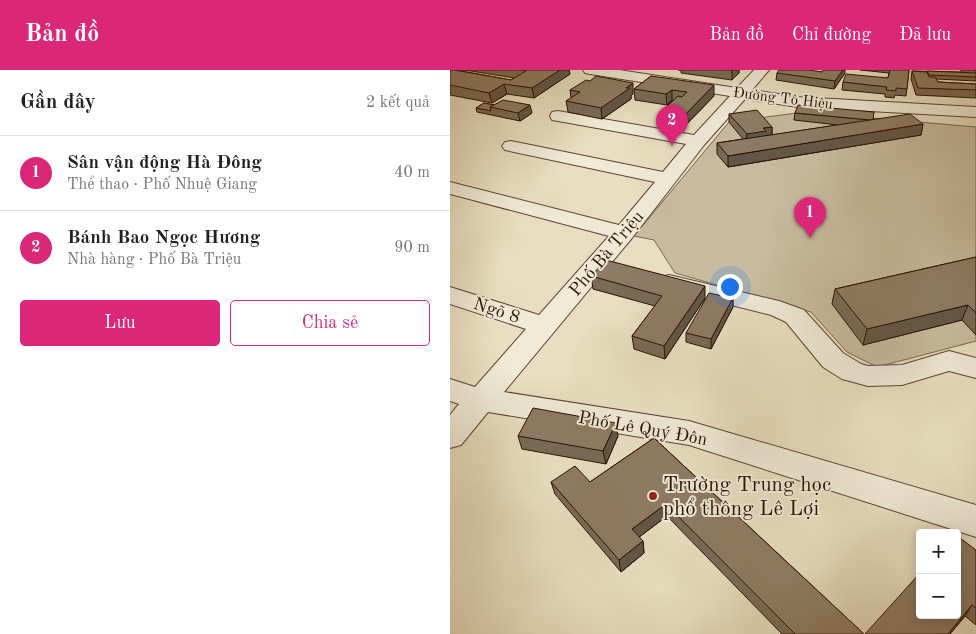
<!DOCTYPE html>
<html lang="vi">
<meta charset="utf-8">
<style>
:root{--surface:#fff;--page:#f6f6f6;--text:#202124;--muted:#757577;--line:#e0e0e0;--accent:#db2777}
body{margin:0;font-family:"Old Standard TT",serif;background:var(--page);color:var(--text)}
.controls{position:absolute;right:15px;bottom:15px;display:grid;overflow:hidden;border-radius:5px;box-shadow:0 2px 12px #0003}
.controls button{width:45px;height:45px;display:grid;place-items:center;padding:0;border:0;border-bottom:1px solid var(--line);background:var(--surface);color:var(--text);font:25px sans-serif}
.you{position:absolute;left:279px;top:216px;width:18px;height:18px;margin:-12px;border:4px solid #fff;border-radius:50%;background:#1a73e8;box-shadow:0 0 0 8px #1a73e833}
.badge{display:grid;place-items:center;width:32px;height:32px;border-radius:50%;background:var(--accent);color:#fff;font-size:16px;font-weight:700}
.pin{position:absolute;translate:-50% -41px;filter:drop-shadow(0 1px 2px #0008)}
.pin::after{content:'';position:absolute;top:26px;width:18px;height:15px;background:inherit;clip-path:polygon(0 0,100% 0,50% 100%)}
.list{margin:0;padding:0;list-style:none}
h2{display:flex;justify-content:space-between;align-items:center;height:65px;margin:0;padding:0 20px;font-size:21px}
h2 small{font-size:16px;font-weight:400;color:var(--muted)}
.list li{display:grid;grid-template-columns:32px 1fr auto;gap:15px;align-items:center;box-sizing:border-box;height:75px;padding:0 20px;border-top:1px solid var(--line)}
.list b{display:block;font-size:19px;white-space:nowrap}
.list p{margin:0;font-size:16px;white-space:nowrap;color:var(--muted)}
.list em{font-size:16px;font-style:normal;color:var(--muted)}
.actions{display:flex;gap:10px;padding:15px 20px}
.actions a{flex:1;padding:11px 0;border:1px solid var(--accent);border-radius:5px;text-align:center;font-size:18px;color:var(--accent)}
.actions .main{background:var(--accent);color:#fff}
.map{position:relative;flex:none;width:526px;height:564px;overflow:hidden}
header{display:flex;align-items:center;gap:30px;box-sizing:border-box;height:70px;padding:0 25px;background:var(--accent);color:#fff}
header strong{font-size:24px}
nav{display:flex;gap:28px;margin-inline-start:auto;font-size:18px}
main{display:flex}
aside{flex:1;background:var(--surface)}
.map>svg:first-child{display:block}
.green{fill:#c9bba0;stroke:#7a6650}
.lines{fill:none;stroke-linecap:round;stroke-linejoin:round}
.minor-casing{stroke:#5b4430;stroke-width:2}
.minor{fill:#f1ead7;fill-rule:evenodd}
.wall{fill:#7a6a56;stroke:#2c1000}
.shaded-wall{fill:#635646;stroke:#2c1000}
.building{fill:#8e7b64;stroke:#2c1000}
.poi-dot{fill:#8f2418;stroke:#f1ead7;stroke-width:2}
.labels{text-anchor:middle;stroke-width:4;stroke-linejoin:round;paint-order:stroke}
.far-street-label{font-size:15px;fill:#2c1000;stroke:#f1ead7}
.street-label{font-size:18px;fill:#2c1000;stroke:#f1ead7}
.near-poi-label{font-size:21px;fill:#2c1000;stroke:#f1ead7;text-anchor:start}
</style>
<header>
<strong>Bản đồ</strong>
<nav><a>Bản đồ</a><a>Chỉ đường</a><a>Đã lưu</a></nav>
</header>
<main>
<aside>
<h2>Gần đây<small>2 kết quả</small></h2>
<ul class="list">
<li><span class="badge">1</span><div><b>Sân vận động Hà Đông</b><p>Thể thao · Phố Nhuệ Giang</p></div><em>40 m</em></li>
<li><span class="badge">2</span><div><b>Bánh Bao Ngọc Hương</b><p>Nhà hàng · Phố Bà Triệu</p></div><em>90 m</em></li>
</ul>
<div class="actions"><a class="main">Lưu</a><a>Chia sẻ</a></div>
</aside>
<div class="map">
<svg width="526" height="564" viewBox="0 0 526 564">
<rect width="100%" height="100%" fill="#e9dec1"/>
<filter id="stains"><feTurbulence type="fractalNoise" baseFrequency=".004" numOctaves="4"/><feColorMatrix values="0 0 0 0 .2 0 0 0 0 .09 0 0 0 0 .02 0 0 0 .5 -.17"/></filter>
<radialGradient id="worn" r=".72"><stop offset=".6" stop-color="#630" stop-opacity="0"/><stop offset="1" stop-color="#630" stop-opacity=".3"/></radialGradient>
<polygon class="green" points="354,42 526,57 526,271 427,297 397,282 361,242 225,203 204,170 184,166 279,52"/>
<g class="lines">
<g class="minor-casing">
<g id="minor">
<polygon points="133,0 169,0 287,18 304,0 319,0 302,20 348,27 526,37 526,47 348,37 295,29 254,75 182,168 54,322 239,351 526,435 526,467 239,375 38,342 11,375 0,378 0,345 9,334 0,331 0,309 25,317 76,259 0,234 0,217 89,245 159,166 0,124 0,112 169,155 205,112 55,80 52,76 55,72 61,71 213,102 236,74 108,51 102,50 100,46 102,42 108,41 244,65 280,26 140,4 135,3"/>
<polygon points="219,205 329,231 354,240 393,283 411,294 418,296 452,295 499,281 526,288 526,308 499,301 452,315 418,316 392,309 373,297 336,252 321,245 210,217 207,212 210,207"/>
</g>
</g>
<use href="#minor" class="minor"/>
</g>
<g class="wall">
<polygon points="0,0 15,0 12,1 61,10 64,8 15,0 119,0 120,4 84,28 57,24 42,33 0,25"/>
<polygon points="228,0 289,0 289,3 282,10 231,3 231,0"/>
<polygon points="410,0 459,0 456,26 445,25 444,28 435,27 435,24 392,20 393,12 438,8 439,3"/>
<polygon points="511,0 526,0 526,11 486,9 488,12 526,14 526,28 466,25 461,9 462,1 511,2"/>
<polygon points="372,2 395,3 384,19 326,10 327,3"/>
<polygon points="201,6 264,26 228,63 211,60 210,49 216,44 215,38 223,30 222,30 217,35 185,30 184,19"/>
<polygon points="120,20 183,24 181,26 181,29 152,49 118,42 116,31 121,28"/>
<polygon points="34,33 82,43 70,51 27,42 26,38"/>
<polygon points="345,43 423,50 473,54 471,65 278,97 267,84 267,73 293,69 279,52 279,44 322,57 322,65 388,55 344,50"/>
<polygon points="526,187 526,265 512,250 413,275 382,234 385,219"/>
<polygon points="141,206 255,228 215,289 184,279 182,266 205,236 143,219"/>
<polygon points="283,228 283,237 261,279 236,272 236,263"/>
<polygon points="68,366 168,366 156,394 72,379"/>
<polygon points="204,368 414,564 332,564 217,446 189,467 193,471 194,483 171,502 105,424 101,412 140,412"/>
<polygon points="526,480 526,555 515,546 500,564 415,564"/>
</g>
<g class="shaded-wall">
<polygon points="110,0 119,0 120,4 84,28 82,18"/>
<polygon points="282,0 289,0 289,3 282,10"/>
<polygon points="393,0 395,0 395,3 384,19 385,11"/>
<polygon points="183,13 183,24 181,26 181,29 152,49 151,38"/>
<polygon points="54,14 57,24 42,33 39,23"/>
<polygon points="264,15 264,26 228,63 228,52"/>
<polygon points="222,20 222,30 217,35 216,24"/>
<polygon points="80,35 82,43 70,51 68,43"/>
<polygon points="473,54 471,65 278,97 278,86"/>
<polygon points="322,57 322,65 296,72 297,64 313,58"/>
<polygon points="255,216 255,228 215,289 214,276"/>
<polygon points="283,228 283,237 261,279 261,269"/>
<polygon points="518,235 512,250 413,275 417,259"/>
<polygon points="166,353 168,366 156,394 153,381"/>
<polygon points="216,434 217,446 184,471 182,459"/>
<polygon points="193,471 194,483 171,502 169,490"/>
<polygon points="522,535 515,546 500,564 498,564"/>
</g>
<g class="building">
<polygon points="0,0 4,0 61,10 76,1 73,0 110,0 82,18 54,14 39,23 0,15"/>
<polygon points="329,0 359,0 372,2 373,0 393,0 385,11 327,3"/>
<polygon points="440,0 459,0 457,19 446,18 446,21 436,20 437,17 393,12 396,4 438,8"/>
<polygon points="462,1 477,2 479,7 485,7 488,12 526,14 526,20 468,18"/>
<polygon points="477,1 526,3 526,7 479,5"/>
<polygon points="146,6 183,13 176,18 180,18 151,38 116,31 130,22 120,20 136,10 140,11"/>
<polygon points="201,6 264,15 228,52 210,49 221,39 215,38 228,26 232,27 237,22 222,20 216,24 184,19"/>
<polygon points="53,30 80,35 68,43 40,37"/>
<polygon points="34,33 44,35 40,37 41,41 26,38"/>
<polygon points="348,35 424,42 423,50 420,50 345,43"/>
<polygon points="307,40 322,57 313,58 316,61 297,64 279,44"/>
<polygon points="460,44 473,54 278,86 267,73"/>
<polygon points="526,187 526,243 518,235 417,259 385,219"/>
<polygon points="156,190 255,216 214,276 182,266 212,226 141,206"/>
<polygon points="259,223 283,228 261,269 236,263"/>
<polygon points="83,338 166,353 153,381 68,366"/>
<polygon points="204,368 414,564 345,564 216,434 182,459 193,471 169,490 101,412 125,396 140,412"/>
<polygon points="507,466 526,480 526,538 522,535 498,564 415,564 470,503 470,545 507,545"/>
</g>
<circle class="poi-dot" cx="203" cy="426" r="5"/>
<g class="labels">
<g class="far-street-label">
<text transform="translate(333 28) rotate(7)" y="5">Đường Tô Hiệu</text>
</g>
<g class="street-label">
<text transform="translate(156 183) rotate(-50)" y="6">Phố Bà Triệu</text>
<text transform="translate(47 240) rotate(18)" y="6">Ngõ 8</text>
<text transform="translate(193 358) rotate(10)" y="6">Phố Lê Quý Đôn</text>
</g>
<g class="near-poi-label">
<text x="213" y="421">Trường Trung học<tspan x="213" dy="24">phổ thông Lê Lợi</tspan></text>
</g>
</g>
<rect width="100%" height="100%" filter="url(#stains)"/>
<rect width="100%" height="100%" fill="url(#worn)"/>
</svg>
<div class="controls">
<button>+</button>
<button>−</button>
</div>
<div class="you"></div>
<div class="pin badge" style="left:360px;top:168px">1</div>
<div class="pin badge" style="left:222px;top:76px">2</div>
</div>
</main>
